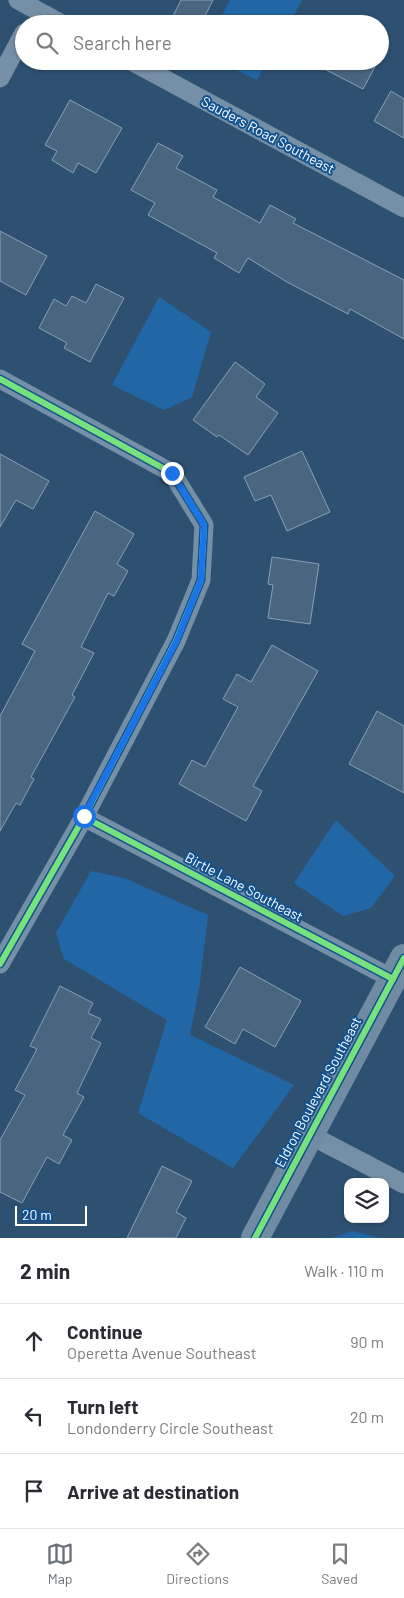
<!DOCTYPE html>
<meta charset="utf-8">
<style>
:root{--surface:#fff;--page:#f7f7f7;--text:#2b2b33;--muted:#7c7c81;--line:#e1e1e2;--accent:#6a6f79}
body{margin:0;font-family:Barlow,sans-serif;background:var(--page);color:var(--text)}
.controls{position:absolute;right:15px;bottom:15px;display:grid;overflow:hidden;border-radius:10px;box-shadow:0 1px 4px #0004}
.controls button{width:45px;height:45px;display:grid;place-items:center;padding:0;border:0;border-bottom:1px solid var(--line);background:var(--surface);color:var(--text);font:25px sans-serif}
.scale{position:absolute;left:15px;bottom:12px;width:72px;box-sizing:border-box;padding-left:5px;border:2px solid #fff;border-top:0;font-size:14px;line-height:18px;white-space:nowrap;color:#fff;-webkit-text-stroke:4px #11528f;paint-order:stroke}
.stop{position:absolute;width:15px;height:15px;margin:-11px;border:4px solid #1a73e8;border-radius:50%;background:#fff}
.stop.end{background:#1a73e8;border-color:#fff;box-shadow:0 1px 5px #0008}
.list{margin:0;padding:0;list-style:none}
h2{display:flex;justify-content:space-between;align-items:center;height:65px;margin:0;padding:0 20px;font-size:21px}
h2 small{font-size:16px;font-weight:400;color:var(--muted)}
.list li{display:grid;grid-template-columns:32px 1fr auto;gap:15px;align-items:center;box-sizing:border-box;height:75px;padding:0 20px;border-top:1px solid var(--line)}
.list b{display:block;font-size:19px;white-space:nowrap}
.list p{margin:0;font-size:16px;white-space:nowrap;color:var(--muted)}
.list em{font-size:16px;font-style:normal;color:var(--muted)}
.icon{flex:none;width:28px;height:28px;fill:none;stroke:currentColor;stroke-width:2;stroke-linecap:round;stroke-linejoin:round}
.map{position:relative;flex:none;width:404px;height:1238px;overflow:hidden}
.search{position:absolute;background:var(--surface);box-shadow:0 1px 4px #0004;left:15px;right:15px;top:15px;height:55px;display:flex;align-items:center;gap:12px;box-sizing:border-box;padding:0 18px;border-radius:28px;color:var(--muted);font-size:19px}
.sheet{height:290px;background:var(--surface)}
nav{display:flex;justify-content:space-around;align-items:center;box-sizing:border-box;height:70px;border-top:1px solid var(--line);background:var(--surface);font-size:14px;color:var(--muted)}
nav a{display:grid;justify-items:center;gap:2px}
nav .on{color:var(--accent)}
.map>svg:first-child{display:block}
.green{fill:#2267a5}
.building{fill:#496681;stroke:#8aa0b4}
.lines{fill:none;stroke-linecap:round;stroke-linejoin:round}
.street{stroke:#758fa6;stroke-width:19}
.secondary{stroke:#718ba2;stroke-width:28}
.cycleway-casing{stroke:#11528f;stroke-width:9}
.cycleway{stroke:#77e17e;stroke-width:6}
.route{stroke:#1a73e8;stroke-width:6}
.labels{text-anchor:middle;stroke-width:4;stroke-linejoin:round;paint-order:stroke}
.street-label{font-size:14px;fill:#fff;stroke:#11528f}
</style>
<div class="map">
<svg width="404" height="1238" viewBox="0 0 404 1238">
<rect width="100%" height="100%" fill="#2e5172"/>
<g class="green">
<polygon points="230,0 302,0 289,24 218,24"/>
<polygon points="217,61 267,61 257,80"/>
<polygon points="159,297 211,332 192,397 164,410 112,385"/>
<polygon points="336,820 395,876 371,908 343,916 294,883"/>
<polygon points="91,871 124,878 208,915 200,983 190,1035 294,1085 233,1168 138,1113 167,1020 64,959 56,933"/>
<polygon points="352,1231 380,1238 332,1238"/>
</g>
<g class="building">
<polygon points="181,0 213,0 201,24 187,24 173,16"/>
<polygon points="309,61 378,61 363,89"/>
<polygon points="391,91 404,99 404,138 374,121"/>
<polygon points="70,100 122,128 96,173 78,163 73,173 52,160 57,151 45,145"/>
<polygon points="158,143 183,156 176,168 217,190 213,197 260,223 270,205 296,219 293,223 404,280 404,339 350,309 348,314 287,282 248,258 239,273 214,258 217,253 148,215 155,203 131,190"/>
<polygon points="0,231 47,256 26,295 0,281"/>
<polygon points="96,284 124,298 90,362 64,348 67,343 39,328 54,299 66,306 72,296 86,303"/>
<polygon points="235,362 265,384 256,397 278,413 248,455 219,435 217,437 193,420"/>
<polygon points="302,451 330,512 287,531 271,495 255,501 244,477"/>
<polygon points="0,454 49,481 33,509 16,500 0,527"/>
<polygon points="95,511 134,534 117,564 128,571 114,596 108,593 81,647 94,653 72,695 75,697 31,777 34,779 20,805 16,803 0,831 0,716 35,651 22,644"/>
<polygon points="272,557 319,564 310,624 268,618 273,585 268,584"/>
<polygon points="272,645 318,671 253,786 262,791 246,821 179,784 192,760 205,767 238,707 223,699 237,674 251,682"/>
<polygon points="377,711 404,726 404,793 349,764"/>
<polygon points="240,967 301,1001 275,1047 243,1029 235,1044 205,1027"/>
<polygon points="60,986 93,1003 88,1013 101,1019 91,1038 101,1043 77,1093 84,1097 63,1135 72,1140 59,1164 47,1157 22,1203 0,1192 0,1140 25,1095 15,1090 37,1049 30,1046"/>
<polygon points="162,1166 192,1181 176,1212 186,1218 176,1238 127,1238"/>
</g>
<g class="lines">
<g class="street">
<polyline points="18,0 62,24"/>
<polyline points="131,61 404,208"/>
<polyline points="0,78 24,33"/>
<polyline points="0,379 172,473 204,525 201,580 176,641 84,817 0,964"/>
<polyline points="84,817 393,979"/>
<polyline points="310,1135 404,1184"/>
</g>
<polyline class="secondary" points="255,1238 404,958"/>
<g class="cycleway-casing">
<g id="cycleway">
<polyline points="0,379 172,473 204,525 201,580 176,641 84,817 0,964"/>
<polyline points="84,817 393,979"/>
<polyline points="255,1238 404,958"/>
</g>
</g>
<use href="#cycleway" class="cycleway"/>
</g>
<g class="lines">
<polyline class="route" points="84,816 176,642 201,580 204,525 172,473"/>
</g>
<g class="labels">
<g class="street-label">
<text transform="translate(268 135) rotate(28)" y="5">Sauders Road Southeast</text>
<text transform="translate(244 887) rotate(28)" y="5">Birtle Lane Southeast</text>
<text transform="translate(318 1092) rotate(-62)" y="5">Eldron Boulevard Southeast</text>
</g>
</g>
</svg>
<div class="controls">
<button><svg class="icon" aria-label="layers" viewBox="0 0 24 24"><path d="M12 4l9 5-9 5-9-5zM3 14l9 5 9-5"/></svg></button>
</div>
<div class="scale">20 m</div>
<div class="stop" style="left:84px;top:816px"></div>
<div class="stop end" style="left:172px;top:473px"></div>
<div class="search"><svg class="icon" aria-label="search" viewBox="0 0 24 24"><circle cx="10" cy="10" r="6"/><path d="M15 15l6 6"/></svg>Search here</div>
</div>
<section class="sheet">
<h2>2 min<small>Walk · 110 m</small></h2>
<ul class="list">
<li><svg class="icon" aria-label="ahead" viewBox="0 0 24 24"><path d="M12 20V5M6 11l6-6 6 6"/></svg><div><b>Continue</b><p>Operetta Avenue Southeast</p></div><em>90 m</em></li>
<li><svg class="icon" aria-label="left" viewBox="0 0 24 24"><path d="M17 20v-9H6M10 6l-5 5 5 5"/></svg><div><b>Turn left</b><p>Londonderry Circle Southeast</p></div><em>20 m</em></li>
<li><svg class="icon" aria-label="arrive" viewBox="0 0 24 24"><path d="M6 21V4h12l-3 4 3 4H6"/></svg><div><b>Arrive at destination</b></div></li>
</ul>
</section>
<nav>
<a class="on"><svg class="icon" aria-label="map" viewBox="0 0 24 24"><path d="M3 6l6-2 6 2 6-2v14l-6 2-6-2-6 2zM9 4v14M15 6v14"/></svg>Map</a>
<a><svg class="icon" aria-label="directions" viewBox="0 0 24 24"><path d="M12 3l9 9-9 9-9-9zM9 14v-3h6M13 9l2 2-2 2"/></svg>Directions</a>
<a><svg class="icon" aria-label="saved" viewBox="0 0 24 24"><path d="M7 4h10v16l-5-4-5 4z"/></svg>Saved</a>
</nav>
